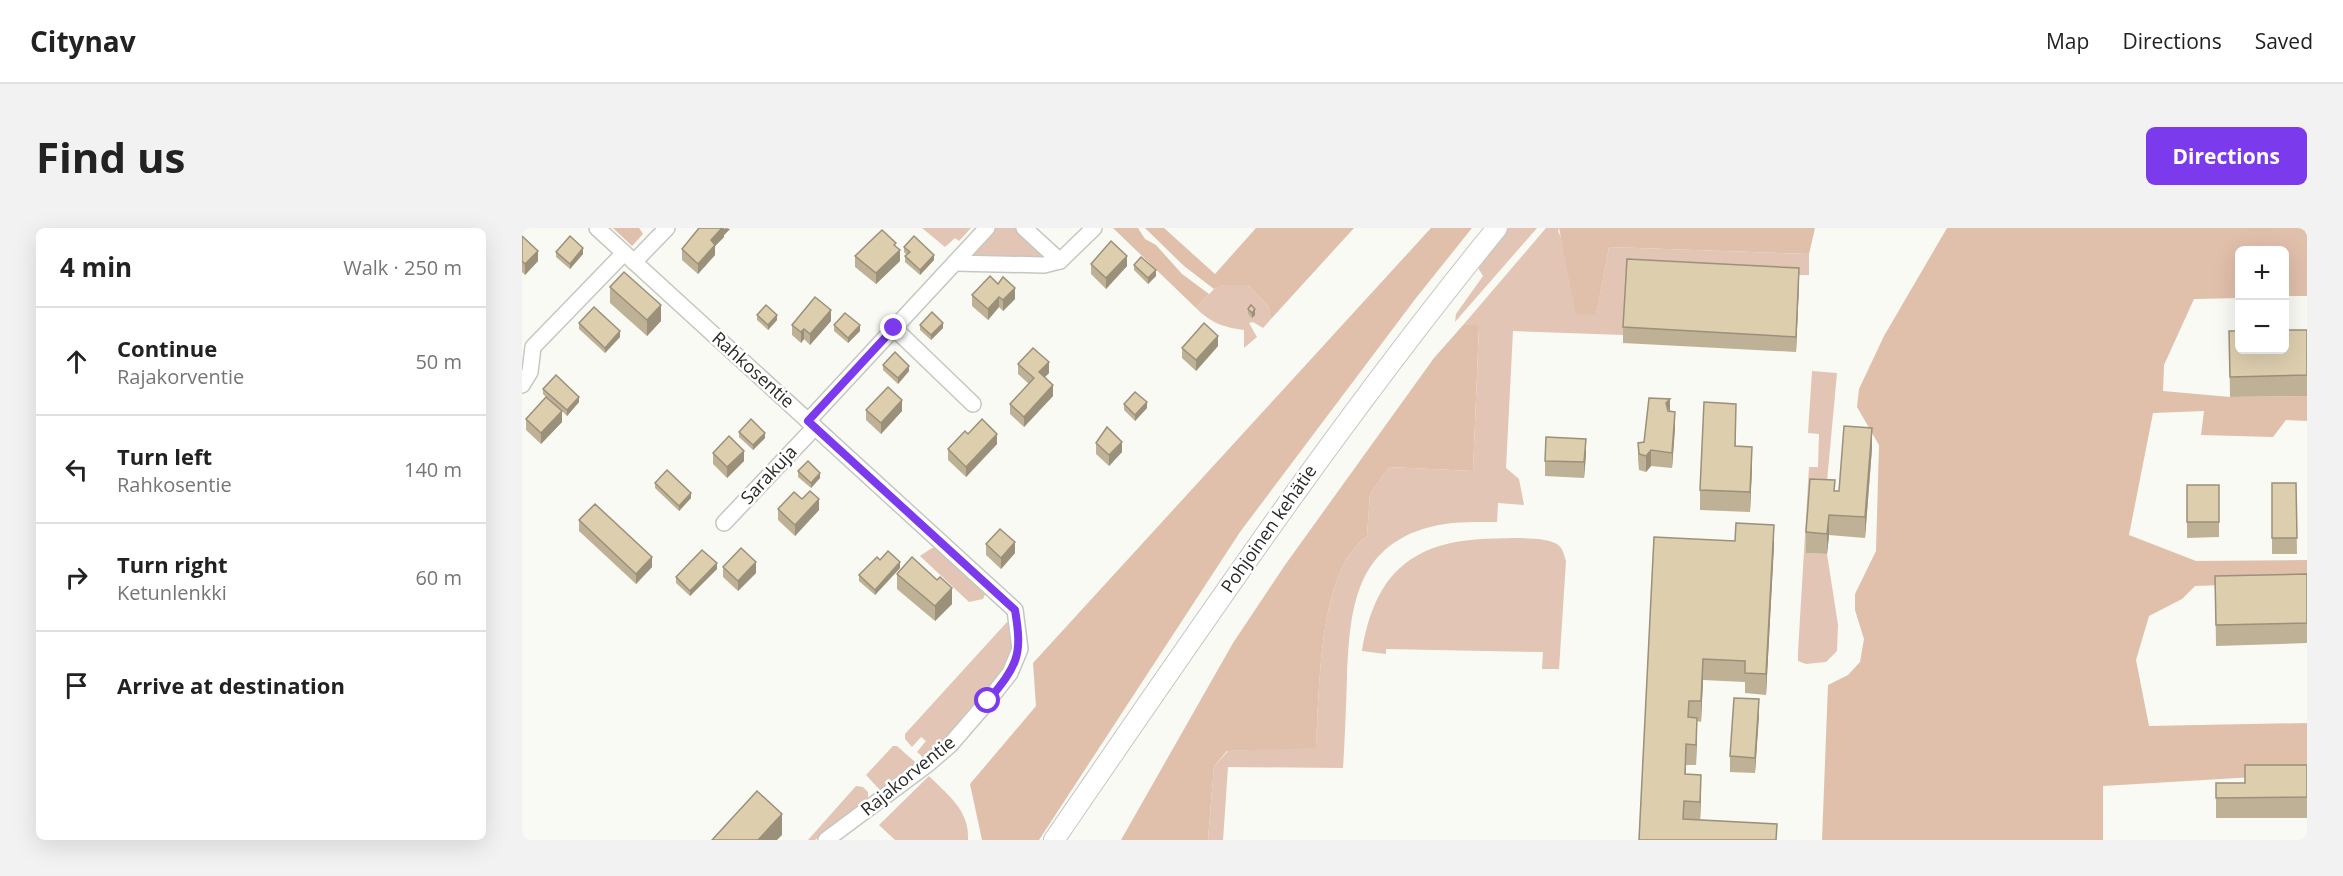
<!DOCTYPE html>
<meta charset="utf-8">
<style>
:root{--surface:#fff;--page:#f2f2f2;--text:#222;--muted:#767676;--line:#e0e0e0;--accent:#7c3aed}
body{margin:0;font-family:"Open Sans",sans-serif;background:var(--page);color:var(--text)}
.controls{position:absolute;right:18px;top:18px;display:grid;overflow:hidden;border-radius:9px;box-shadow:0 6px 24px #0002}
.controls button{width:54px;height:54px;display:grid;place-items:center;padding:0;border:0;border-bottom:2px solid var(--line);background:var(--surface);color:var(--text);font:30px sans-serif}
.stop{position:absolute;width:18px;height:18px;margin:-14px;border:4px solid #7c3aed;border-radius:50%;background:#fff}
.stop.end{background:#7c3aed;border-color:#fff;box-shadow:0 2px 6px #0008}
.list{margin:0;padding:0;list-style:none}
h2{display:flex;justify-content:space-between;align-items:center;height:78px;margin:0;padding:0 24px;font-size:26px}
h2 small{font-size:20px;font-weight:400;color:var(--muted)}
.list li{display:grid;grid-template-columns:39px 1fr auto;gap:18px;align-items:center;box-sizing:border-box;height:108px;padding:0 24px;border-top:2px solid var(--line)}
.list b{display:block;font-size:22px;white-space:nowrap}
.list p{margin:0;font-size:20px;white-space:nowrap;color:var(--muted)}
.list em{font-size:20px;font-style:normal;color:var(--muted)}
.icon{flex:none;width:33px;height:33px;fill:none;stroke:currentColor;stroke-width:2;stroke-linecap:round;stroke-linejoin:round}
.map{position:relative;flex:none;width:1785px;height:612px;overflow:hidden;border-radius:9px}
header{display:flex;align-items:center;gap:36px;box-sizing:border-box;height:84px;padding:0 30px;background:var(--surface);border-bottom:2px solid var(--line)}
header strong{font-size:28px}
nav{display:flex;gap:33px;margin-inline-start:auto;font-size:21px}
.intro{display:flex;align-items:center;justify-content:space-between;box-sizing:border-box;height:144px;padding:0 36px}
h1{margin:0;font-size:42px}
.button{padding:15px 27px;border-radius:9px;background:var(--accent);color:#fff;font-size:21px;font-weight:700}
main{display:flex;gap:36px;padding:0 36px}
aside{flex:1;background:var(--surface);border-radius:9px;box-shadow:0 6px 24px #0002}
.map>svg:first-child{display:block}
.green{fill:#e2c5b4}
.forest{fill:#e0bfab}
.lines{fill:none;stroke-linecap:round;stroke-linejoin:round}
.minor-casing{stroke:#c5c8c1;stroke-width:18}
.major-casing{stroke:#c5c8c1;stroke-width:22}
.minor{stroke:#fff;stroke-width:15}
.major{stroke:#fff;stroke-width:20}
.wall{fill:#beb196}
.shaded-wall{fill:#9b907a}
.building{fill:#ddceae;stroke:#9b907a;stroke-width:1.5}
.route{stroke:#7c3aed;stroke-width:8}
.labels{text-anchor:middle;stroke-width:5;stroke-linejoin:round;paint-order:stroke}
.street-label{font-size:18px;fill:#2a2a28;stroke:#fff}
</style>
<header>
<strong>Citynav</strong>
<nav><a>Map</a><a>Directions</a><a>Saved</a></nav>
</header>
<div class="intro"><h1>Find us</h1><a class="button">Directions</a></div>
<main>
<aside>
<h2>4 min<small>Walk · 250 m</small></h2>
<ul class="list">
<li><svg class="icon" aria-label="ahead" viewBox="0 0 24 24"><path d="M12 20V5M6 11l6-6 6 6"/></svg><div><b>Continue</b><p>Rajakorventie</p></div><em>50 m</em></li>
<li><svg class="icon" aria-label="left" viewBox="0 0 24 24"><path d="M17 20v-9H6M10 6l-5 5 5 5"/></svg><div><b>Turn left</b><p>Rahkosentie</p></div><em>140 m</em></li>
<li><svg class="icon" aria-label="right" viewBox="0 0 24 24"><path d="M7 20v-9h11M14 6l5 5-5 5"/></svg><div><b>Turn right</b><p>Ketunlenkki</p></div><em>60 m</em></li>
<li><svg class="icon" aria-label="arrive" viewBox="0 0 24 24"><path d="M6 21V4h12l-3 4 3 4H6"/></svg><div><b>Arrive at destination</b></div></li>
</ul>
</aside>
<div class="map">
<svg width="1785" height="612" viewBox="0 0 1785 612">
<rect width="100%" height="100%" fill="#f8faf3"/>
<g class="green">
<polygon points="400,0 449,0 437,13 433,10 423,19"/>
<polygon points="473,0 495,0 523,30 449,30 448,27"/>
<polygon points="986,0 1015,0 933,94 934,86 961,48 955,38"/>
<path d="M 1024,0 L 1037,0 L 1036,3 L 1074,86 L 1087,19 L 1287,26 L 1287,47 L 1276,47 L 1101,107 L 991,103 L 984,240 L 997,251 L 1002,277 L 976,275 L 975,294 C 950,294 925,293 901,301 C 831,323 828,387 825,448 C 824,479 823,510 821,540 L 706,539 L 701,612 L 686,612 L 692,538 L 706,523 L 794,519 C 798,462 795,344 845,308 L 848,266 L 867,239 L 951,243 L 957,99 L 942,96 Z"/>
<path d="M 702,57 L 726,57 L 746,78 L 749,91 L 741,100 L 731,94 L 727,95 L 735,109 L 722,120 L 722,102 C 701,99 689,95 674,80 L 692,61 Z"/>
<polygon points="1290,143 1315,145 1304,264 1285,325 1305,326 1316,397 1315,423 1304,434 1284,436 1276,433 1276,424 1287,239 1296,239 1297,206 1286,205"/>
<path d="M 960,311 C 978,311 1021,307 1035,316 C 1041,320 1042,327 1044,333 L 1037,441 L 1020,441 L 1021,424 L 864,421 L 864,426 L 840,423 C 852,351 885,315 960,311 Z"/>
<polygon points="410,320 415,320 464,364 461,371 447,374 398,328"/>
<path d="M 485,394 C 515,429 427,508 402,530 L 395,524 L 404,513 L 399,509 L 390,519 L 383,511 L 383,506 Z"/>
<polygon points="371,518 375,518 393,534 393,538 362,562 358,562 344,547"/>
<path d="M 407,548 C 426,567 448,583 446,612 L 373,612 L 357,597 Z"/>
<polygon points="334,558 341,559 346,564 346,573 293,612 286,612"/>
</g>
<g class="forest">
<polygon points="91,0 117,0 121,6 110,18"/>
<polygon points="591,0 616,0 623,11 634,17 660,46 687,66 674,80"/>
<polygon points="623,0 642,0 693,46 734,0 832,0 749,91 746,78 726,57 702,57 692,61 662,38"/>
<polygon points="909,0 950,0 894,70 718,304 517,612 460,612 448,556 514,478 511,435"/>
<polygon points="1037,0 1293,0 1287,26 1087,19 1074,87 1054,86"/>
<polygon points="1425,0 1785,0 1785,68 1763,68 1762,22 1718,22 1717,70 1672,71 1642,137 1641,163 1708,169 1785,168 1785,193 1764,192 1751,209 1679,207 1682,183 1631,185 1607,307 1674,333 1785,332 1785,354 1673,358 1660,371 1627,388 1614,432 1627,498 1785,495 1785,557 1768,547 1581,558 1581,612 1300,612 1306,457 1326,447 1338,434 1342,411 1333,382 1333,366 1354,323 1357,217 1335,179 1337,161 1362,108"/>
<path d="M 942,96 L 957,98 L 951,243 L 867,239 L 848,266 L 845,308 C 795,344 798,462 794,520 L 705,523 L 692,538 L 686,612 L 599,612 L 711,415 L 763,337 L 912,130 Z"/>
</g>
<g class="lines">
<g class="minor-casing">
<g id="minor">
<polyline points="75,0 493,382 498,421 488,445 466,473 428,517 406,536 304,612"/>
<polyline points="502,0 538,33"/>
<polyline points="112,34 145,0"/>
<polyline points="433,35 522,37 538,33 572,0"/>
<polyline points="372,100 451,176"/>
<polyline points="0,157 8,144 11,119 102,25"/>
<polyline points="286,193 465,0"/>
<polyline points="202,295 293,199"/>
</g>
</g>
<g class="major-casing">
<path id="major" d="M 532,612 C 675,404 815,196 975,0"/>
</g>
<use href="#minor" class="minor"/>
<use href="#major" class="major"/>
</g>
<g class="wall">
<polygon points="177,0 208,1 202,7 202,6 202,9 193,18 193,27 176,46 160,32 160,21"/>
<polygon points="0,8 16,33 3,47 0,44"/>
<polygon points="374,19 378,33 354,56 333,39 333,28"/>
<polygon points="382,19 412,32 398,47 383,34 383,28 385,27 382,24"/>
<polygon points="34,24 61,26 48,41 34,29"/>
<polygon points="569,36 605,38 584,61 569,46"/>
<polygon points="612,37 634,48 626,56 612,42"/>
<polygon points="468,48 493,71 481,83 477,79 466,92 450,78 450,67"/>
<polygon points="1277,55 1274,124 1101,115 1101,99"/>
<polygon points="88,59 139,93 125,108 88,75"/>
<polygon points="726,81 733,87 730,90 726,86"/>
<polygon points="235,87 255,92 246,102 235,92"/>
<polygon points="309,93 288,117 282,111 279,115 270,107 270,97"/>
<polygon points="57,95 98,109 83,125 57,101"/>
<polygon points="312,97 338,103 326,115 312,103"/>
<polygon points="398,97 421,100 409,112 398,102"/>
<polygon points="1785,102 1785,168 1708,169 1707,103"/>
<polygon points="696,118 674,143 660,130 660,120"/>
<polygon points="496,136 527,145 523,149 531,168 502,199 488,186 488,176 507,156 496,146"/>
<polygon points="361,137 387,143 376,156 361,142"/>
<polygon points="21,161 57,174 45,188 40,183 40,194 19,216 4,202 4,191 24,169 21,166"/>
<polygon points="602,176 625,180 613,193 602,182"/>
<polygon points="344,182 380,183 359,206 344,192"/>
<polygon points="1148,183 1153,200 1150,240 1129,238 1124,244 1117,242 1116,231 1116,215 1122,214"/>
<polygon points="1214,196 1213,218 1230,239 1228,284 1178,282 1178,262"/>
<polygon points="217,204 243,210 231,222 217,209"/>
<polygon points="446,206 475,216 444,249 426,232 426,221"/>
<polygon points="574,215 600,224 587,238 574,226"/>
<polygon points="1350,220 1343,310 1307,307 1305,326 1284,325 1284,304 1313,263 1317,263"/>
<polygon points="191,225 222,233 205,250 191,236"/>
<polygon points="1064,226 1062,250 1023,248 1023,233"/>
<polygon points="276,243 298,250 289,260 276,249"/>
<polygon points="133,255 169,270 157,283 133,260"/>
<polygon points="1750,255 1774,255 1775,326 1750,326"/>
<polygon points="1665,257 1697,257 1697,309 1665,310"/>
<polygon points="280,271 297,282 273,308 256,292 256,281"/>
<polygon points="57,292 130,339 114,356 57,303"/>
<polygon points="1132,309 1252,317 1244,467 1223,465 1223,454 1181,452 1179,494 1175,493 1174,537 1164,537 1164,546 1179,567 1178,592 1255,612 1117,612"/>
<polygon points="464,316 493,325 479,341 464,327"/>
<polygon points="358,332 378,340 353,367 337,353 337,347"/>
<polygon points="201,339 234,345 216,363 201,349"/>
<polygon points="195,341 168,368 154,355 154,349"/>
<polygon points="375,346 430,376 413,393 375,361"/>
<polygon points="1785,346 1785,415 1694,418 1693,348"/>
<polygon points="1237,487 1233,545 1208,544 1208,528"/>
<polygon points="1785,537 1785,590 1694,590 1694,555 1723,555"/>
</g>
<g class="shaded-wall">
<polygon points="200,0 202,0 202,9 193,18 193,27 176,46 176,36 189,12"/>
<polygon points="204,0 208,1 202,7 202,1"/>
<polygon points="61,20 61,26 48,41 48,36"/>
<polygon points="378,22 378,33 354,56 354,45"/>
<polygon points="16,23 16,33 3,47 3,36"/>
<polygon points="412,27 412,32 398,47 398,42"/>
<polygon points="605,28 605,38 584,61 584,50"/>
<polygon points="1277,40 1277,55 1274,124 1274,109"/>
<polygon points="634,42 634,48 626,56 626,50"/>
<polygon points="493,60 493,71 481,83 481,72"/>
<polygon points="477,69 477,79 466,92 466,81"/>
<polygon points="139,77 139,93 125,108 125,92"/>
<polygon points="733,81 733,87 730,90 730,85"/>
<polygon points="309,82 309,93 288,117 288,106"/>
<polygon points="255,87 255,92 246,102 246,97"/>
<polygon points="421,95 421,100 409,112 409,107"/>
<polygon points="338,97 338,103 326,115 326,110"/>
<polygon points="282,101 282,111 279,115 279,104"/>
<polygon points="98,103 98,109 83,125 83,120"/>
<polygon points="696,108 696,118 674,143 674,132"/>
<polygon points="527,134 527,145 517,155 517,144"/>
<polygon points="387,138 387,143 376,156 376,150"/>
<polygon points="531,157 531,168 502,199 502,189"/>
<polygon points="57,169 57,174 45,188 45,182"/>
<polygon points="1148,171 1148,186 1144,175"/>
<polygon points="380,172 380,183 359,206 359,195"/>
<polygon points="625,174 625,180 613,193 613,187"/>
<polygon points="1214,176 1214,196 1213,239 1213,218"/>
<polygon points="40,183 40,194 19,216 19,205"/>
<polygon points="1153,184 1153,200 1150,240 1150,225"/>
<polygon points="1350,200 1350,220 1343,310 1343,289"/>
<polygon points="243,205 243,210 231,222 231,217"/>
<polygon points="475,206 475,216 444,249 444,239"/>
<polygon points="1064,211 1064,226 1062,250 1062,234"/>
<polygon points="600,214 600,224 587,238 587,227"/>
<polygon points="1230,219 1230,239 1228,284 1228,264"/>
<polygon points="1129,222 1129,238 1124,244 1124,228"/>
<polygon points="222,223 222,233 205,250 205,239"/>
<polygon points="298,245 298,250 289,260 289,255"/>
<polygon points="169,265 169,270 157,283 157,278"/>
<polygon points="297,271 297,282 273,308 273,297"/>
<polygon points="1307,287 1307,307 1305,326 1305,306"/>
<polygon points="1252,297 1252,317 1244,467 1244,446"/>
<polygon points="493,314 493,325 479,341 479,330"/>
<polygon points="130,329 130,339 114,356 114,346"/>
<polygon points="234,334 234,345 216,363 216,353"/>
<polygon points="378,334 378,340 353,367 353,362"/>
<polygon points="195,335 195,341 168,368 168,363"/>
<polygon points="430,360 430,376 413,393 413,378"/>
<polygon points="1181,431 1181,452 1179,494 1179,473"/>
<polygon points="1237,471 1237,487 1233,545 1233,530"/>
<polygon points="1175,490 1175,510 1174,537 1174,517"/>
<polygon points="1179,547 1179,567 1178,595 1178,574"/>
<polygon points="260,586 260,607 255,612 236,612"/>
</g>
<g class="building">
<polygon points="177,0 200,0 189,12 193,17 176,36 160,21"/>
<polygon points="360,2 374,15 372,17 378,22 354,45 333,28"/>
<polygon points="0,8 16,23 3,36 0,33"/>
<polygon points="48,8 61,20 48,36 34,24"/>
<polygon points="392,8 412,27 398,42 383,28 388,24 382,19"/>
<polygon points="589,13 605,28 584,50 569,36"/>
<polygon points="619,29 634,42 626,50 612,37"/>
<polygon points="1105,31 1277,40 1274,109 1101,99"/>
<polygon points="102,44 139,77 125,92 88,59"/>
<polygon points="468,48 476,56 481,49 493,60 481,72 477,69 466,81 450,67"/>
<polygon points="293,69 309,82 288,106 282,101 279,104 270,97"/>
<polygon points="244,77 255,87 246,97 235,87"/>
<polygon points="729,77 733,81 730,85 726,81"/>
<polygon points="72,79 98,103 83,120 57,95"/>
<polygon points="410,84 421,95 409,107 398,97"/>
<polygon points="323,85 338,97 326,110 312,97"/>
<polygon points="682,95 696,108 674,132 660,120"/>
<polygon points="1762,102 1785,102 1785,147 1708,149 1707,103 1718,103 1718,122 1762,122"/>
<polygon points="511,120 527,134 517,144 531,157 502,189 488,176 512,150 496,136"/>
<polygon points="373,124 387,138 376,150 361,137"/>
<polygon points="34,147 57,169 45,182 21,161"/>
<polygon points="366,159 380,172 359,195 344,182"/>
<polygon points="613,164 625,174 613,187 602,176"/>
<polygon points="24,169 40,183 19,205 4,191"/>
<polygon points="1127,170 1148,171 1144,175 1146,183 1153,184 1150,225 1129,222 1124,228 1117,226 1116,215 1122,214"/>
<polygon points="1182,174 1214,176 1213,218 1230,219 1228,264 1178,262"/>
<polygon points="229,191 243,205 231,217 217,204"/>
<polygon points="460,191 475,206 444,239 426,221 443,203 446,206"/>
<polygon points="1322,198 1350,200 1343,289 1307,287 1305,306 1284,304 1288,251 1313,252 1312,263 1317,263"/>
<polygon points="585,199 600,214 587,227 574,215"/>
<polygon points="207,208 222,223 205,239 191,225"/>
<polygon points="1024,209 1064,211 1062,234 1023,233"/>
<polygon points="286,233 298,245 289,255 276,243"/>
<polygon points="145,242 169,265 157,278 133,255"/>
<polygon points="1750,255 1774,255 1775,310 1750,310"/>
<rect x="1665" y="257" width="32" height="37"/>
<polygon points="288,263 297,271 273,297 256,281 272,264 280,271"/>
<polygon points="73,276 130,329 114,346 57,292"/>
<polygon points="1214,295 1252,297 1244,446 1223,445 1223,433 1181,431 1179,473 1167,473 1166,489 1175,490 1174,517 1164,516 1163,546 1179,547 1178,574 1162,573 1161,591 1255,596 1254,612 1117,612 1132,309 1213,313"/>
<polygon points="478,301 493,314 479,330 464,316"/>
<polygon points="219,320 234,334 216,353 201,339"/>
<polygon points="180,322 195,335 168,363 154,349"/>
<polygon points="366,323 378,334 353,362 337,347 355,329 358,332"/>
<polygon points="390,329 415,352 418,349 430,360 413,378 375,346"/>
<polygon points="1785,346 1785,395 1694,397 1693,348"/>
<polygon points="1212,470 1237,471 1233,530 1208,528"/>
<polygon points="1723,537 1785,537 1785,569 1694,570 1694,555 1723,555"/>
<polygon points="235,563 260,586 236,612 190,612"/>
</g>
<g class="lines">
<path class="route" d="M 372,100 L 286,193 L 493,382 C 501,429 495,437 466,473"/>
</g>
<g class="labels">
<g class="street-label">
<text transform="translate(231 142) rotate(42)" y="6">Rahkosentie</text>
<text transform="translate(247 247) rotate(-47)" y="6">Sarakuja</text>
<text transform="translate(747 301) rotate(-55)" y="6">Pohjoinen kehätie</text>
<text transform="translate(386 548) rotate(-39)" y="6">Rajakorventie</text>
</g>
</g>
</svg>
<div class="controls">
<button>+</button>
<button>−</button>
</div>
<div class="stop" style="left:466px;top:473px"></div>
<div class="stop end" style="left:372px;top:100px"></div>
</div>
</main>
